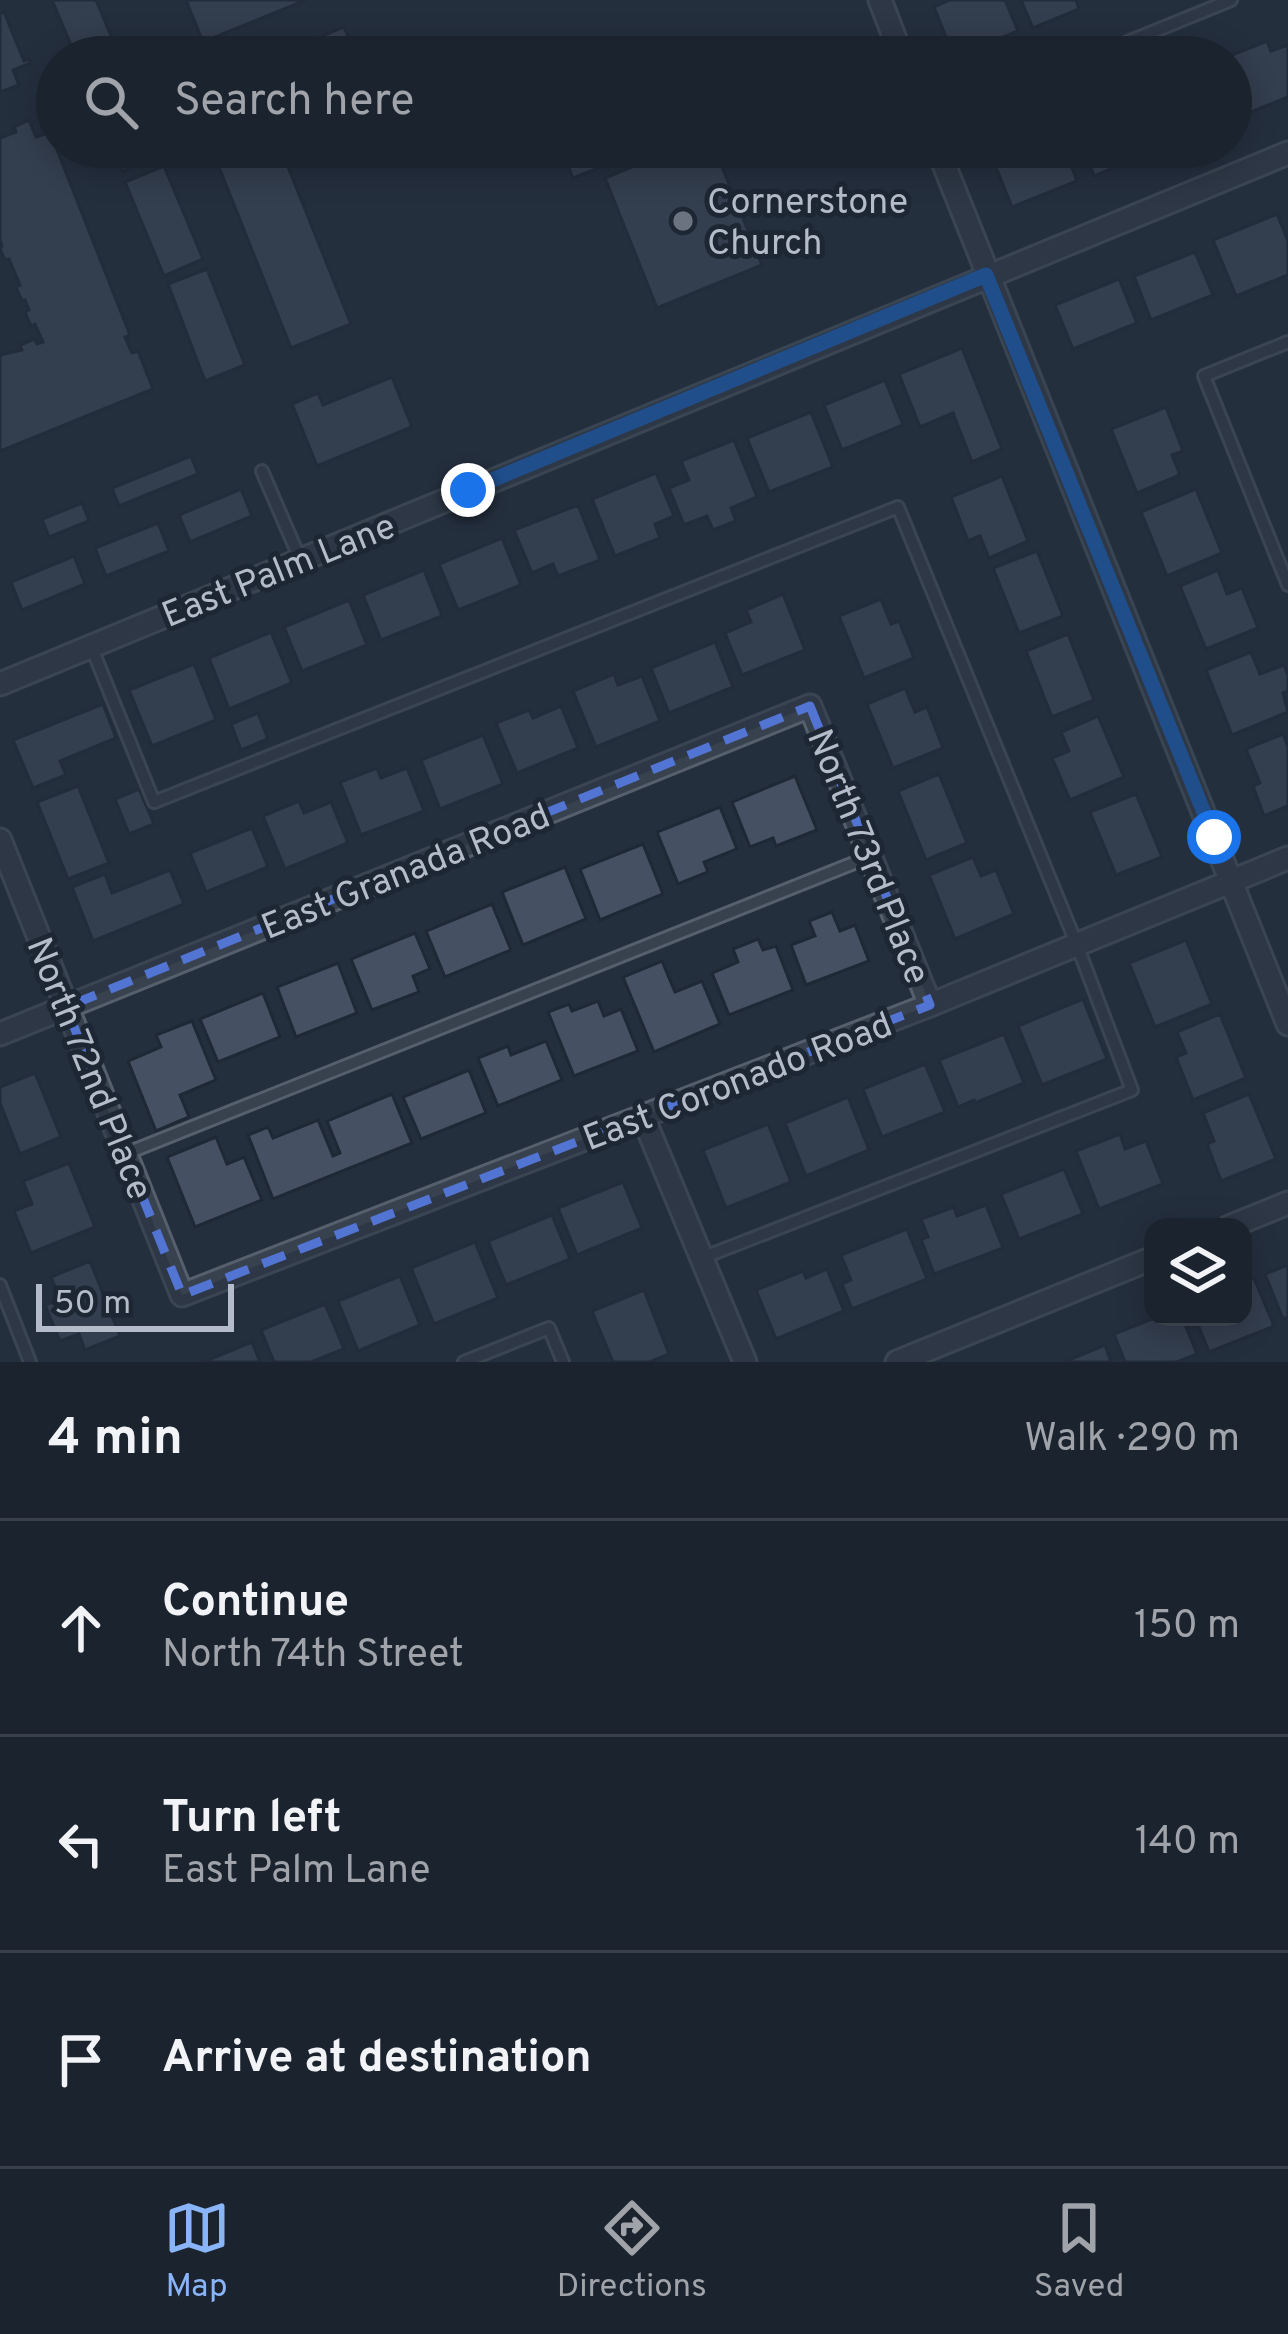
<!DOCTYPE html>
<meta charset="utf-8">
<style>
:root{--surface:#1b232e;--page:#242b36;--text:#f1f3f6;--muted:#a0a4aa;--line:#39404a;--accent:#8ab4f8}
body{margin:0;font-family:Overpass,sans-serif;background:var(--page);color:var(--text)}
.controls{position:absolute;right:36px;bottom:36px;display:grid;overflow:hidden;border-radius:24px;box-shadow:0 6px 30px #0003}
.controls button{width:108px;height:108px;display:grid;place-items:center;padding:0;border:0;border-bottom:3px solid var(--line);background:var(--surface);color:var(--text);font:60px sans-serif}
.scale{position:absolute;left:36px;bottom:30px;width:198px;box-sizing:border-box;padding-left:12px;border:6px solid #b4bcc9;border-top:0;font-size:33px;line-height:42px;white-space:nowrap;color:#b4bcc9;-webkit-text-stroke:9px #1d2633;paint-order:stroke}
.stop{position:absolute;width:36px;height:36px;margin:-27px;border:9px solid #1a73e8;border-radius:50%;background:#fff}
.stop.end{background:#1a73e8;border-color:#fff;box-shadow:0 3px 12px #0008}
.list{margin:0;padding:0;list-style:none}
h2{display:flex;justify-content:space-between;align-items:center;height:156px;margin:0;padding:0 48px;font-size:51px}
h2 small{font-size:39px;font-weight:400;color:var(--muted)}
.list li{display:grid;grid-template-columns:78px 1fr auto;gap:36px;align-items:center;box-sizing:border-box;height:216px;padding:0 48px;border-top:3px solid var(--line)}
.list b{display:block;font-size:45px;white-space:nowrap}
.list p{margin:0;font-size:39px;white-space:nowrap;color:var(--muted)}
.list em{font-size:39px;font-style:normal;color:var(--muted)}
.icon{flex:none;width:66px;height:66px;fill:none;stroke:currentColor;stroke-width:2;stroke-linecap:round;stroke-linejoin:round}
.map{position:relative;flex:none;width:1288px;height:1362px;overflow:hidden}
.search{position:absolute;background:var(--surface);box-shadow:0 6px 30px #0003;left:36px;right:36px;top:36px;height:132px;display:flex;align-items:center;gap:30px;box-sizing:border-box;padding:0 42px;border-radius:66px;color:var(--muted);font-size:45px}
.sheet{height:804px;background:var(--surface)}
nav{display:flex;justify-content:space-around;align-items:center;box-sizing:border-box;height:168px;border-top:3px solid var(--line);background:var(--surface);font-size:33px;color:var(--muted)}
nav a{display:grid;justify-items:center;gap:6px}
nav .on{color:var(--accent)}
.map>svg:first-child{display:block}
.building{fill:#455162;stroke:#1f2835;stroke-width:3}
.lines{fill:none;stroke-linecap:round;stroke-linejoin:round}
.lane-casing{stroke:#565f6c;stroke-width:16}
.street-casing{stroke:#565f6c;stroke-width:27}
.lane{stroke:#38414e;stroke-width:10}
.street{stroke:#38414e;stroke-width:21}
.route{stroke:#1a73e8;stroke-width:15}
.marked{fill:none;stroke:#5274d3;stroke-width:9;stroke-dasharray:24 15;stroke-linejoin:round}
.worship-dot{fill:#6b7280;stroke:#1d2633;stroke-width:4.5}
.labels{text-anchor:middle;stroke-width:10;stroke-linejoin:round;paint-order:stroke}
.poi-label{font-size:36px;fill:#b4bcc9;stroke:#1d2633;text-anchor:start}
.street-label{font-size:36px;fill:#b4bcc9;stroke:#1d2633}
</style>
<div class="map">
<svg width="1288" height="1362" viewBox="0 0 1288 1362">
<rect width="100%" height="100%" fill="#242f3e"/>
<g class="building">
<polygon points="52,0 96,0 117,50 100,57 76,57"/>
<polygon points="186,0 306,0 203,42"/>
<polygon points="950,0 1005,0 1018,31 954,57 934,7"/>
<polygon points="1021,0 1076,0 1079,9 1033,28"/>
<polygon points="4,12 24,61 29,59 31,63 13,70 19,85 0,92 0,14"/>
<polygon points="344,27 357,57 269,57"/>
<polygon points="1267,41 1271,51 1288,45 1288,97 1246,114 1231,76 1231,57 1227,57"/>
<polygon points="29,120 36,137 50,132 130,335 125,337 132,353 138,351 153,389 0,451 0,355 22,350 20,345 34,339 37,344 43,342 35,324 31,326 25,312 29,310 25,300 22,301 16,287 20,285 9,259 5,260 0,249 2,246 0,240 0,138 16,132 14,127"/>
<polygon points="112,147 157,147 161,155 123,171"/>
<polygon points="211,147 280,147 351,324 291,348"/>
<polygon points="560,147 646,147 647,149 573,178"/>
<polygon points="680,147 714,147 762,265 657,308 605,178"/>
<polygon points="996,147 1064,147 1077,181 1012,207 989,150"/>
<polygon points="1083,147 1159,147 1160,149 1094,176"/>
<polygon points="164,166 203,259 164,276 125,182"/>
<polygon points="1277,214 1288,241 1288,275 1236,296 1213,240"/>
<polygon points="1195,252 1213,295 1151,320 1134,276"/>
<polygon points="207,269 245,365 205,381 168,284"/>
<polygon points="1119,279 1137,323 1073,349 1055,305"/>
<polygon points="962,348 1002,449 972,462 953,413 920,427 899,374"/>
<polygon points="392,377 412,427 317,466 292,404 318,393 323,405"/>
<polygon points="885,380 903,425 842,450 824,405"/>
<polygon points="1166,407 1183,451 1172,455 1180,475 1137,493 1111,429"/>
<polygon points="811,412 833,467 769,492 747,438"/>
<polygon points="734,440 757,497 731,508 736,521 713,530 707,516 684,525 669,488 689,480 681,461"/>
<polygon points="191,456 198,474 119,506 112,488"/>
<polygon points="656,473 674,516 655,524 660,538 615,556 592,499"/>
<polygon points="1002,476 1028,541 989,558 980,536 968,541 951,497"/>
<polygon points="241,489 252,516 190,542 179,515"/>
<polygon points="1196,489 1222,553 1167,576 1141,512"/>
<polygon points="82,503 89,521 49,537 42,519"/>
<polygon points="578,505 600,560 558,576 553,564 532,573 514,530"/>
<polygon points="158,523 169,551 106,576 95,548"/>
<polygon points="502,538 521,585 458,610 439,564"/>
<polygon points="1037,551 1063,616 1019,633 993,568"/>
<polygon points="74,556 85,584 22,610 11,582"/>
<polygon points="424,570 442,616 381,640 363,595"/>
<polygon points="1218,570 1227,594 1242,588 1258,628 1206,649 1180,586"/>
<polygon points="783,594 805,650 742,675 725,633 751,622 746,610"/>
<polygon points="881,599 891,624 899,621 914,658 864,678 839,616"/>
<polygon points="349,600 367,645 302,671 284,627"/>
<polygon points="271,632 292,683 229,709 209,658"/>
<polygon points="1068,634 1094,700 1052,717 1026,651"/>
<polygon points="715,642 733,687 669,713 651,668"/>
<polygon points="1251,652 1260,674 1284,665 1288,675 1288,691 1283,693 1288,712 1232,735 1206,670"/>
<polygon points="194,664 216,720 152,746 129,690"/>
<polygon points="614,674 618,685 642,676 660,721 596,747 573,691"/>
<polygon points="905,688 915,712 927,707 943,748 893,768 867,704"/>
<polygon points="103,704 116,738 60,761 66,775 33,788 13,740"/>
<polygon points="561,706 578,748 517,773 496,723 529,710 533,718"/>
<polygon points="258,713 268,739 241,750 231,724"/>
<polygon points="1098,716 1124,777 1070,800 1052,758 1069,751 1061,732"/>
<polygon points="1283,734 1288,747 1288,806 1264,816 1253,786 1260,783 1246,749"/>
<polygon points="483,735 503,784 440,809 421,760"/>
<polygon points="377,768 381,778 407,768 424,811 361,835 340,782"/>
<polygon points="939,774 967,843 926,860 898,791"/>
<polygon points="795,776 817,830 776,846 773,838 750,847 732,802"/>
<polygon points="78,786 109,863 68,879 37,802"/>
<polygon points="139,789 154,824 129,834 115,799"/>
<polygon points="1136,794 1162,857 1116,875 1090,812"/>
<polygon points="299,801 304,813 331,802 348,843 285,869 263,816"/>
<polygon points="720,807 737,849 704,862 708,872 678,884 657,832"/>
<polygon points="252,828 268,867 206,892 190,853"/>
<polygon points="643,844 663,894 600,920 580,869"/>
<polygon points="973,857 981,876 996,870 1014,914 955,939 929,875"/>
<polygon points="565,867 586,919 523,945 502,892"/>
<polygon points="170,870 184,904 93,941 72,887 105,874 112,893"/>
<polygon points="492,904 511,950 445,977 426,931"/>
<polygon points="832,912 840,931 855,925 869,961 806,985 791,945 815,936 809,921"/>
<polygon points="415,933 430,969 413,976 419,992 372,1010 351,959"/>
<polygon points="758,939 763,950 776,946 793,990 729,1015 712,973 738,962 733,949"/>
<polygon points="1186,940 1212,1004 1155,1027 1129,963"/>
<polygon points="662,961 675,992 702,981 720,1024 654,1052 623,977"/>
<polygon points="338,963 357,1013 296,1037 277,987"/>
<polygon points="263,993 280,1037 218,1062 200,1019"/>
<polygon points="1083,999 1107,1059 1042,1085 1018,1026"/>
<polygon points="598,1001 604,1016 621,1009 638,1051 574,1076 548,1012 569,1004 572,1011"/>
<polygon points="1220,1014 1246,1078 1193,1100 1176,1057 1186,1053 1177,1032"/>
<polygon points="192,1021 216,1080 180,1095 189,1117 156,1131 128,1061 161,1047 156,1035"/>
<polygon points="1004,1034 1024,1083 975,1103 974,1100 958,1107 939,1060"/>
<polygon points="546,1041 562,1080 498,1106 478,1058 508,1046 511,1055"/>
<polygon points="925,1064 945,1112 882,1137 863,1089"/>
<polygon points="469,1070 486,1113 421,1139 403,1097"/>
<polygon points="35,1073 61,1137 20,1154 0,1103 0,1087"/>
<polygon points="392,1094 412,1143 273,1199 248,1135 268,1127 273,1138 318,1120 333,1156 340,1153 327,1121"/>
<polygon points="1249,1094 1276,1159 1221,1181 1207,1144 1214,1141 1203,1113"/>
<polygon points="848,1097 869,1150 806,1176 785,1123"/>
<polygon points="768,1124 791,1182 726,1208 703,1150"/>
<polygon points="1120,1134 1125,1149 1146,1141 1163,1184 1099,1209 1076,1151"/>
<polygon points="216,1137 227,1164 244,1157 262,1200 195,1227 167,1157"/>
<polygon points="69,1163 95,1227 31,1253 14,1211 32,1204 23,1181"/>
<polygon points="1064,1169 1083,1214 1019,1239 1001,1194"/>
<polygon points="623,1182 642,1228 577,1255 558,1208"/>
<polygon points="986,1205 1003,1248 934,1274 921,1239 928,1237 921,1219 954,1207 957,1216"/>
<polygon points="552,1215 570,1259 506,1285 488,1241"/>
<polygon points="907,1229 927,1279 852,1309 842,1284 851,1280 841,1255"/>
<polygon points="475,1242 498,1298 434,1324 411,1268"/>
<polygon points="90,1261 120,1336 85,1350 79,1334 60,1341 45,1305 60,1299 51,1277"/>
<polygon points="1288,1265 1288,1317 1283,1319 1265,1274"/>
<polygon points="827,1269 844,1311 776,1339 756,1290 803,1271 806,1278"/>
<polygon points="400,1276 420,1325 358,1351 338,1301"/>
<polygon points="1254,1278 1274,1326 1209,1352 1195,1317 1243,1317 1243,1282"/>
<polygon points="644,1290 669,1354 650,1362 613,1362 592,1311"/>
<polygon points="325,1304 344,1349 311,1362 274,1362 261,1330"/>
<polygon points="1157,1317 1182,1317 1197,1354 1177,1362 1125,1362 1114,1334"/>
<polygon points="252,1342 260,1362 203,1362"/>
<polygon points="1105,1345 1111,1362 1064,1362"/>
</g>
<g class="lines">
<g class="lane-casing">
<g id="lane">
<polyline points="1091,57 1231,0"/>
<polyline points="1288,342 1204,376 1288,585"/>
<polyline points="262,471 300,559"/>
<polyline points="91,646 154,802 898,507 1077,945 1132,1090 702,1258"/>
<polyline points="125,1154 869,857"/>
<polyline points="0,1285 30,1362"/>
<polyline points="464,1362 549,1328 563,1362"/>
</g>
</g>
<g class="street-casing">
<g id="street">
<polyline points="880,0 902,57"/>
<polyline points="937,147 1288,1024"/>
<polyline points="0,684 1288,153"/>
<polyline points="0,840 182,1295 930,1005 1288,858"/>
<polyline points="0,1034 810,706 930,1005"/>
<polyline points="643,1117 745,1362"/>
<polyline points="1229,1227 1288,1203"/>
<polyline points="897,1362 1153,1258"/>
</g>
</g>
<use href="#lane" class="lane"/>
<use href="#street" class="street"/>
</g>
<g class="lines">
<polyline class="route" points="468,490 986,275 1214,837"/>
</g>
<path d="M0 0H1288V1362H0ZM 810,706 L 930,1005 L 182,1295 L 66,1007 Z" fill="#242f3e" fill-opacity=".55" fill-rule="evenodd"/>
<path class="marked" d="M 810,706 L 930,1005 L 182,1295 L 66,1007 Z"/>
<circle class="worship-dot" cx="683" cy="221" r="12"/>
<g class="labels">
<g class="poi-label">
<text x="707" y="213">Cornerstone<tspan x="707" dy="41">Church</tspan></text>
</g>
<g class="street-label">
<text transform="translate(278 569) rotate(-22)" y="13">East Palm Lane</text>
<text transform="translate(870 856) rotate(68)" y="13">North 73rd Place</text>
<text transform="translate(405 870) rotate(-22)" y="13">East Granada Road</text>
<text transform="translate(91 1068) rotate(68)" y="13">North 72nd Place</text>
<text transform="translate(737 1080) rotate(-21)" y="13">East Coronado Road</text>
</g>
</g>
</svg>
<div class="controls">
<button><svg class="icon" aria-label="layers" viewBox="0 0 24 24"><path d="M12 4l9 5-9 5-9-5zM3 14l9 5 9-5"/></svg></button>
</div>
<div class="scale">50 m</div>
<div class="stop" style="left:1214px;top:837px"></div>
<div class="stop end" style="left:468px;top:490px"></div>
<div class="search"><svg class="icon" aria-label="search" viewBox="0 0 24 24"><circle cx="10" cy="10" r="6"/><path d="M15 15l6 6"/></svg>Search here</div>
</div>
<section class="sheet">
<h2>4 min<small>Walk · 290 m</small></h2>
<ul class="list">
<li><svg class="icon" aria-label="ahead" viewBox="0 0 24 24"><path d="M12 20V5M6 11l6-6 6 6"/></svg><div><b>Continue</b><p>North 74th Street</p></div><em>150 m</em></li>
<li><svg class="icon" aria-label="left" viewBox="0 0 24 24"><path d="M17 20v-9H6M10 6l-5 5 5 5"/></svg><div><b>Turn left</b><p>East Palm Lane</p></div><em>140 m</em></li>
<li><svg class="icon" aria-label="arrive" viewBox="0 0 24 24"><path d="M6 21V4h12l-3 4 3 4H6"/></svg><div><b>Arrive at destination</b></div></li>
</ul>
</section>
<nav>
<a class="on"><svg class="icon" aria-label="map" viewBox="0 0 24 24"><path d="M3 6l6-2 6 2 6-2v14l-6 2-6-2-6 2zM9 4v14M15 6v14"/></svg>Map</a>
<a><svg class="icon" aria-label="directions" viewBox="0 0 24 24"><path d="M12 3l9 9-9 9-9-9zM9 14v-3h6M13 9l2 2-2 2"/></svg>Directions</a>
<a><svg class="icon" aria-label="saved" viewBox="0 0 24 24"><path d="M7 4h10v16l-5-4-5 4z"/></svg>Saved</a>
</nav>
